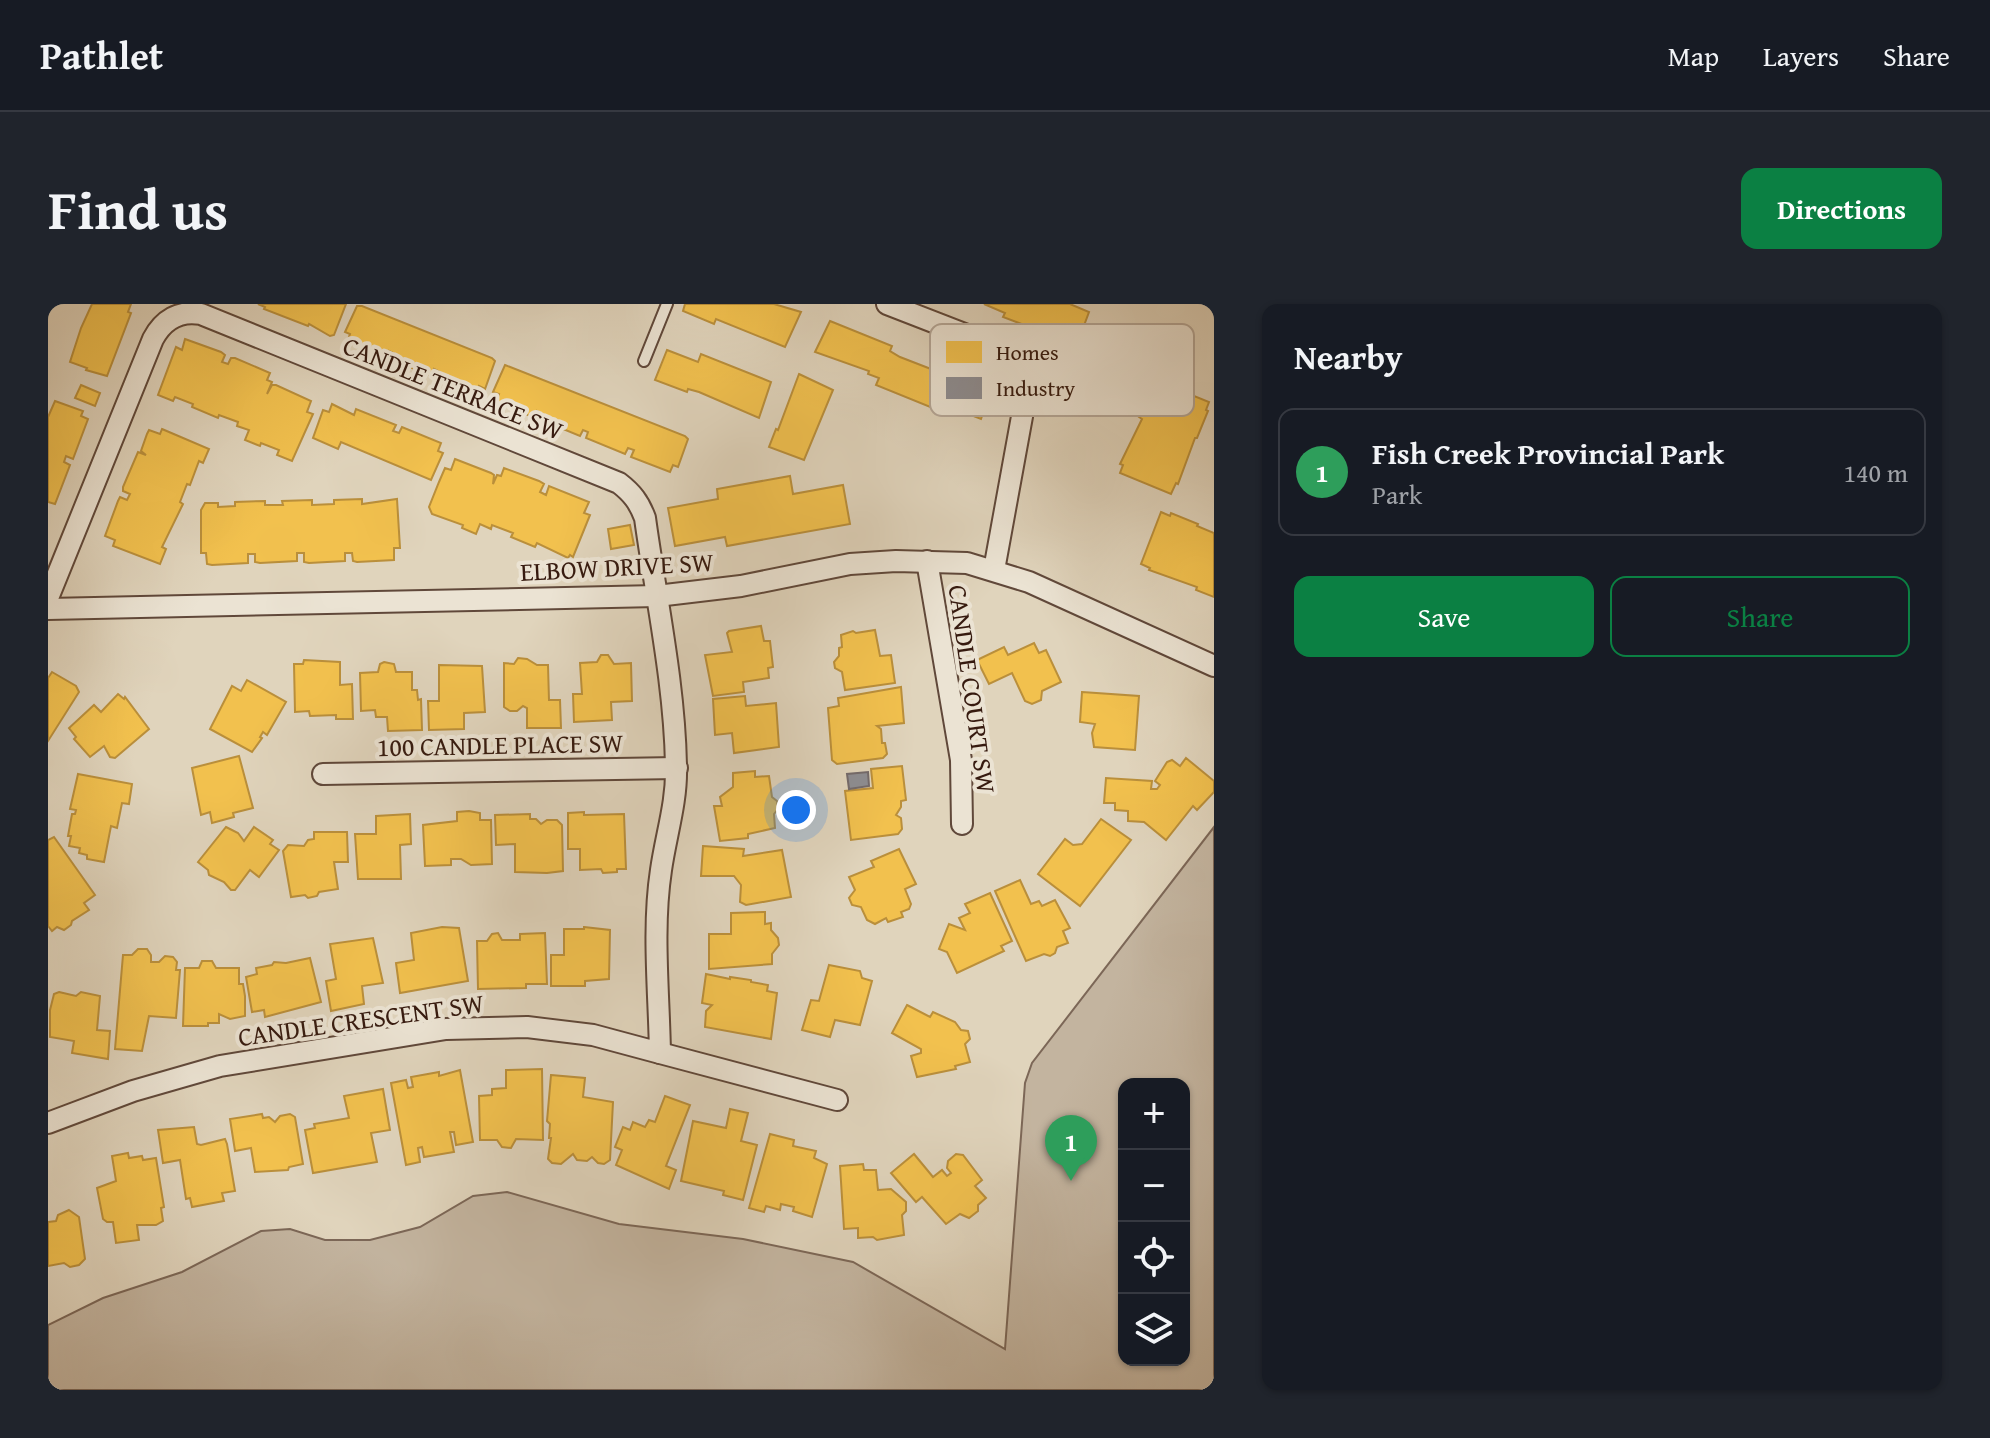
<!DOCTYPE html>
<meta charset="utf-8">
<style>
:root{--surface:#171b24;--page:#20242c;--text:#f1f3f6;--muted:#9ea1a6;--line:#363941;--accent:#0b8043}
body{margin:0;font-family:"Gentium Book Plus",serif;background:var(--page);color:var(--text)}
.controls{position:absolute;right:24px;bottom:24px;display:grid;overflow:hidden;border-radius:16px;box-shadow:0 2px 6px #0004}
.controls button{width:72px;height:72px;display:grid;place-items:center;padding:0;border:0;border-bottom:2px solid var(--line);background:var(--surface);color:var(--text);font:40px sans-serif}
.you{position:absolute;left:748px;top:506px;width:28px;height:28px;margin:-20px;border:6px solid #fff;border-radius:50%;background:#1a73e8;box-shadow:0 0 0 12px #1a73e833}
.badge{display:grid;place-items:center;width:52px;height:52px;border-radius:50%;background:var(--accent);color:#fff;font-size:26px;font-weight:700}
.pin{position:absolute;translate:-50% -66px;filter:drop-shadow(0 2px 4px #0008)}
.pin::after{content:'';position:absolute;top:42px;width:28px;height:24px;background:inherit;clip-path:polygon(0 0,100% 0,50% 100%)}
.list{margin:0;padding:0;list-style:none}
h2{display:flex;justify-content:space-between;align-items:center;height:104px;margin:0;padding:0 32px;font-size:34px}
h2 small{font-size:26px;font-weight:400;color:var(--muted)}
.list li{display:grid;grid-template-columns:52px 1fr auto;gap:24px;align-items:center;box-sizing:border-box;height:128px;margin:0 16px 16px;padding:0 16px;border:2px solid var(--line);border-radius:16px}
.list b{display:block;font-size:30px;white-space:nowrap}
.list p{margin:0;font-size:26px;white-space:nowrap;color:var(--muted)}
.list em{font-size:26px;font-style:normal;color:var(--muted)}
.actions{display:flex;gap:16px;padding:24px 32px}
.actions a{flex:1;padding:18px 0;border:2px solid var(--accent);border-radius:16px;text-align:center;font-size:28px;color:var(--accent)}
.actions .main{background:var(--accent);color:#fff}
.icon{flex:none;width:44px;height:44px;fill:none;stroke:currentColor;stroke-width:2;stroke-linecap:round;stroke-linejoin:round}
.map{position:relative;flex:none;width:1166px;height:1086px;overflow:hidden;border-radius:16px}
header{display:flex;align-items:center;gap:48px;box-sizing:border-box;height:112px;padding:0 40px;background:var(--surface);border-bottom:2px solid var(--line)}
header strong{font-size:38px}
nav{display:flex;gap:44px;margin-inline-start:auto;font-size:28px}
.intro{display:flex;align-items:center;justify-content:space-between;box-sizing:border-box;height:192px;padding:0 48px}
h1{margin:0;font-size:56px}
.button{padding:20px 36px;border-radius:16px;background:var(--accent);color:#fff;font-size:28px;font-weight:700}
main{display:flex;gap:48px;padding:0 48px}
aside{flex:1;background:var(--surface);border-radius:16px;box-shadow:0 2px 6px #0004}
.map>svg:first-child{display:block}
.green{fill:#c3b49f;stroke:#7c6757;stroke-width:2;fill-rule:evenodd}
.homes{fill:#f2c14e;stroke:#ba8f3b;stroke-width:2}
.industry{fill:#8d8d92;stroke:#736a6b;stroke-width:2}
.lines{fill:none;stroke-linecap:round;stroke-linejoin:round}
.service-casing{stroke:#60483a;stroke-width:14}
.minor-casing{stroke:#60483a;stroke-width:24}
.service{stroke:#ebe3d3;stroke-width:10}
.minor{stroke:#ebe3d3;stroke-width:20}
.labels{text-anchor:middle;stroke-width:8;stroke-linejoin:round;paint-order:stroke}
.street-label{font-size:26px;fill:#361a0f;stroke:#ebe3d3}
.key{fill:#ebe3d3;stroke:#b5a798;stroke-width:2}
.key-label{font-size:22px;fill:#361a0f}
</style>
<header>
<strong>Pathlet</strong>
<nav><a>Map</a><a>Layers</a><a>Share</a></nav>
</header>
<div class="intro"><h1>Find us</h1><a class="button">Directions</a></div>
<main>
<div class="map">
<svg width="1166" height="1086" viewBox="0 0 1166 1086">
<rect width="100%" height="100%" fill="#e0d4bc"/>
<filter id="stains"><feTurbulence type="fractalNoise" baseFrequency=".0025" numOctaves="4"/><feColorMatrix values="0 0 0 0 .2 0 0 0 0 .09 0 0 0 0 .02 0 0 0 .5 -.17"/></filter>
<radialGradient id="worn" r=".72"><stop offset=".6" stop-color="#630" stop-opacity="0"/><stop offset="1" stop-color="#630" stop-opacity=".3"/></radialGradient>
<path class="green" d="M 1166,523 L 1166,1086 L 0,1086 L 0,1021 L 55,994 L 134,968 L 213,927 L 242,925 L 277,936 L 322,936 L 372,923 L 425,892 L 459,888 L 571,920 L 695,935 L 805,958 L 957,1045 L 977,779 L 984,759 ZM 1076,780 L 1136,780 L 1136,1056 L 1076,1056 Z"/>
<g class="homes">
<polygon points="44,0 83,0 80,8 83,9 59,72 38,66 39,64 22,58 33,24"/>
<polygon points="210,0 298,0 286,31 282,32 261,20 260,22 216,5 217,3"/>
<polygon points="637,0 726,0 753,8 737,43 668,15 666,20 635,7"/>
<polygon points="936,0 1022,0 1041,8 1028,43 1015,38 1016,36 955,13 957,9"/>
<polygon points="309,2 314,2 444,54 447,57 437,85 431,82 428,91 389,75 392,68 386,65 384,72 344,56 347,50 341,47 339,54 299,38 302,30 297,28"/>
<polygon points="782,17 844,42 842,47 852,53 901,72 911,74 912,70 944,83 933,115 900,102 897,109 828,81 831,74 820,70 821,67 767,48"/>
<polygon points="137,35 173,48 177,51 174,58 180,60 183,54 187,54 222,69 219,76 224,78 219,90 224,81 228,81 263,97 259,108 265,110 244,157 229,151 231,146 213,139 212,142 197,136 201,126 189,122 190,118 171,111 170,114 144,103 145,100 127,93 125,97 110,91 128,43 134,46"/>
<polygon points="619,46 650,58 653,50 723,78 711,114 651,88 640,85 639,88 607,76"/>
<polygon points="457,61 637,132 640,135 630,163 625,161 622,168 583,153 586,146 580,144 577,150 538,134 540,128 535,126 532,132 493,116 495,110 489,107 487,114 448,98 451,90 445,88"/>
<polygon points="751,70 785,86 756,156 721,143 728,125 730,126"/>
<polygon points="1109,77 1161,98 1158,106 1160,107 1149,134 1147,134 1130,180 1128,179 1123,190 1072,169 1075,161 1072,160 1094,115 1091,113"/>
<polygon points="33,81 52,89 47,102 27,94"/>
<polygon points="7,97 35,107 33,112 40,115 25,155 18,152 16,158 22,161 7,200 0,198 0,113"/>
<polygon points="284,100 306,111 308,105 348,121 345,127 351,129 354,123 393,139 390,147 395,149 383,176 293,138 290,145 265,134 275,106 281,108"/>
<polygon points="114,125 161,145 155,159 151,157 142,181 139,180 132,198 135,200 114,243 118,245 112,260 65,242 67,236 57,232 70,197 72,193 79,196 82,190 75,187 75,183 90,148 98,151 93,147 99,130 101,126 112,130"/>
<polygon points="407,155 443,169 446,171 445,180 449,171 453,172 456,164 491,177 496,180 492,188 498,191 501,182 541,198 536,209 542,211 525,253 522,251 520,254 489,239 487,243 463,233 465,229 444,221 443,225 432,220 428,230 414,224 415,221 384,210 381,203 391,178 397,164 403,166"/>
<polygon points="742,172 745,190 795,181 802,220 679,242 677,233 627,242 620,204 670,195 669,185"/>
<polygon points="314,195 314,200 349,195 352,244 346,244 346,256 309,258 305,257 304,249 297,249 297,257 261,259 256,258 256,249 249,249 249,257 212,259 207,258 207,250 200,250 200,259 164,261 159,260 158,249 153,249 153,206 157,199 170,199 170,203 187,202 187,198 217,197 217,201 235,201 234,197 264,196 264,201 286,200 286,196"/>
<polygon points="1113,208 1122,212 1123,209 1150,220 1149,222 1166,229 1166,293 1148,286 1149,283 1101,266 1102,264 1093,260"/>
<polygon points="582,221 586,241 563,245 560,225"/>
<polygon points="713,322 716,337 722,337 725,363 720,364 721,374 695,378 696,388 665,392 657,351 684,348 679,329 681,327"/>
<polygon points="827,326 832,352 843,351 847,379 797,386 794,368 787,364 786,358 791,352 791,344 794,343 793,331 805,327 808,329"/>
<polygon points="986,339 991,349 998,346 1013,378 994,387 993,396 984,400 977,397 964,369 941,380 929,356 956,343 960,351"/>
<polygon points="553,351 560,351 566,360 583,359 584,397 563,398 564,416 526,418 525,390 534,390 532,359 549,358"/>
<polygon points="470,354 479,355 489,361 500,361 501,396 512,396 513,424 479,424 479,404 475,402 469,407 462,407 456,403 456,359 466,360"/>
<polygon points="256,356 292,358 292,381 304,380 305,415 288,415 288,411 262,412 261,407 247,408 246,360 255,360"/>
<polygon points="336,358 346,360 348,368 364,368 364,386 369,386 370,396 373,395 374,426 340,427 339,413 328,413 327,406 313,407 312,369 330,368 332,360"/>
<polygon points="391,361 434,362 437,408 416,409 416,425 381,426 380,397 391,397"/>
<polygon points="4,368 28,382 31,388 0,437 0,374"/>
<polygon points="199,376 238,398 219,431 215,428 212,433 214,434 204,448 162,425 184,382 193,387"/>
<polygon points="853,383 856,419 829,422 833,425 834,439 837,439 839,450 835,454 789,460 784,456 780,404 791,402 790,394"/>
<polygon points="1034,388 1091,392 1087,446 1046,443 1044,429 1047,420 1032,418"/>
<polygon points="70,390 76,395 77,393 101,425 67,454 62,453 56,442 42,453 26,435 28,433 21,424 46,401 53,408"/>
<polygon points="697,392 698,402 728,399 731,443 686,449 684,429 667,431 665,395"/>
<polygon points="191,452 205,504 185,509 186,513 164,519 162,508 153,511 144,464"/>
<polygon points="1138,454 1166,477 1166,488 1149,506 1145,502 1118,536 1096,518 1080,517 1080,507 1067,506 1067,499 1056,499 1058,474 1104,477 1103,485 1109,485 1112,481 1107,477 1119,458 1124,456 1132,462"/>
<polygon points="854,462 858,496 853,497 853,503 848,511 853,514 854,525 850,530 803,536 797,487 825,484 823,465"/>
<polygon points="707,467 707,473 721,472 724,493 729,497 730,505 726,510 727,524 700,530 700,534 672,537 666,502 674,502 672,493 685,483 685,469"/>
<polygon points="30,470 84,480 81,500 74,499 69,524 63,522 56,558 39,555 39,551 31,549 32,544 21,542 23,532 20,532 24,510 27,510 28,506 22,505"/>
<polygon points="421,507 432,509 432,516 443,516 444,560 423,561 413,555 403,555 403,561 377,562 375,521 409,517 409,508"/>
<polygon points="536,508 536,511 576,510 578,565 569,565 569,568 555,569 553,565 532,566 532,545 520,545 520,509"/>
<polygon points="362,510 363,540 352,541 353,575 310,575 307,530 328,530 328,512"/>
<polygon points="482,510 482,515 488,515 493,520 499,516 509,516 514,521 515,567 499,569 467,568 467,540 448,541 447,511"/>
<polygon points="1053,515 1083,536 1032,602 990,570 1017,535 1025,541 1034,540"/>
<polygon points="178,523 190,529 196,537 206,523 225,536 222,540 231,546 211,573 202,566 187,586 183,586 176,578 161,571 160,566 150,558"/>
<polygon points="266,528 299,528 300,558 286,558 290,585 271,588 269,592 260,594 257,591 243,593 235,547 240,541 256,542 260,536 266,535"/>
<polygon points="6,533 47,591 36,599 41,606 24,617 23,621 16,626 9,623 4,627 0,622 0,536"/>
<polygon points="655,542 696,545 695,552 734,546 743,593 698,601 692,598 693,581 686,572 653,572"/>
<polygon points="851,545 868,580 857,585 863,600 861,605 853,608 855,613 840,618 838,614 827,620 819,616 813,603 804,601 801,594 807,586 801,573 826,563 823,557"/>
<polygon points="972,576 983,600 991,597 994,602 1007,596 1022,624 1015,627 1020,639 1009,643 1007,649 1002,652 996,650 978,657 947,587"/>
<polygon points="942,589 964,637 953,642 956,647 909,669 899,648 891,645 901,620 917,626 911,614 922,609 917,600"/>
<polygon points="717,608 717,620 723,619 723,626 730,634 731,641 724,650 724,660 661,665 661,630 683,630 683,609"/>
<polygon points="394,623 411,624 420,677 352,689 348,659 366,656 363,629"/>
<polygon points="536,623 562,626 561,675 537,677 537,682 503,682 503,651 516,651 516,625 536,625"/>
<polygon points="450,629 454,636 472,636 472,630 497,629 499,680 478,680 478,684 430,685 429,637 439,637 444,630"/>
<polygon points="325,634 335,679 314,682 316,700 283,707 278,677 288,675 282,640"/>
<polygon points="90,645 99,645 103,651 103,658 111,658 117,652 125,653 129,658 128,666 132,666 128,714 101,712 94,747 67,745 75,651 84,651"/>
<polygon points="262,654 273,698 217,713 216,706 204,708 198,673 209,670 208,664 224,661 226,658 238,659"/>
<polygon points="154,657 164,657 168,664 191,664 191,680 195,680 197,692 197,712 182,715 171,710 171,719 160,719 160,722 135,722 137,664 151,664"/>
<polygon points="781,661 812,667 814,674 824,677 812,721 787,716 782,733 754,726 763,696 771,697"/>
<polygon points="658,670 682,675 682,673 703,676 703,678 720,681 719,687 729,689 723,735 657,723 658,707 664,701 654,699"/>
<polygon points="11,688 28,692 33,688 52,692 49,726 62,727 60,755 24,749 26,737 2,733 2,706 6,690"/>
<polygon points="859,701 882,713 885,708 907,718 913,726 920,727 922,735 917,740 922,758 907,762 908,765 869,773 863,752 873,749 873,745 844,729"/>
<polygon points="494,765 495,836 468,835 463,844 454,843 449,836 432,836 431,792 444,791 444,785 458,784 458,766"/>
<polygon points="412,766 425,838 408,841 406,828 402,828 406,848 376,853 374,843 370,844 372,858 358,861 343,779 358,776 360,784 365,783 363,773 391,768 391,772"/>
<polygon points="503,771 537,774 535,793 565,798 562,856 556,860 550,859 544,853 539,857 529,856 525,850 513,860 504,859 500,855 503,834 501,834 502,820 499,817"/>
<polygon points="335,785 342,826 323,829 329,858 265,869 257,826 267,824 266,820 301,814 296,792"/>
<polygon points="617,792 642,801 618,862 628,866 621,885 568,861 574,846 567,843 575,823 582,826 585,818 597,823 601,816 607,818"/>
<polygon points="682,805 700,809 693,837 709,841 695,896 675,891 676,887 633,877 645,817 678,824"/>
<polygon points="214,810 215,814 221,813 227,818 232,812 242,810 247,813 255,860 241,863 240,866 207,868 203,844 187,847 182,815"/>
<polygon points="146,823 149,840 153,841 177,835 179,840 187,887 174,889 176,897 144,903 142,894 138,895 132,856 115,859 110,826"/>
<polygon points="722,830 746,836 745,842 768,847 766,854 779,860 764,913 745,907 746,903 733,900 732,906 718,902 716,908 701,904"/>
<polygon points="80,849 81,854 94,852 95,856 108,854 116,903 113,904 115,917 108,921 89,921 91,936 68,939 65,918 59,918 55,915 49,884 68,877 64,852"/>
<polygon points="866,850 885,873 894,866 899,872 903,869 899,864 900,857 908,850 915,851 934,876 927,882 938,894 930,901 930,907 921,914 912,910 898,920 874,893 868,898 843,869"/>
<polygon points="815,860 816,866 828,866 830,886 843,885 858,898 858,907 854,911 856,931 829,936 825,933 810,934 810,924 796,925 792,862"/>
<polygon points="21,906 31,913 37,955 31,961 22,963 16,959 0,962 0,918 8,917 10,911"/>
</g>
<polygon class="industry" points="820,468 821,482 801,485 799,470"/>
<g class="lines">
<g class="service-casing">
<polyline id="service" points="596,57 619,0"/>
</g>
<g class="minor-casing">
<g id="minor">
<polyline points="839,0 955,45 967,53 977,64 978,79 977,96 946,266"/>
<polyline points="879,257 913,456 914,520"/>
<path d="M 0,294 L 105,35 C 115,16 131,6 153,10 L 571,179 C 584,189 591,198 597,214 C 608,294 627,382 628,463 C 629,498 618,531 613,566 C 604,625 611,689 612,749 L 545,731 L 479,723 L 398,725 L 172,762 L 85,787 L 0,819"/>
<polyline points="0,305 609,292 693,282 802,260 848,257 919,259 981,278 1166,362"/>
<polyline points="275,470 629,464"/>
<polyline points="612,749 789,796"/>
</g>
</g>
<use href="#service" class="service"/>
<use href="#minor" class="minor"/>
</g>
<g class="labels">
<g class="street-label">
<text transform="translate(405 84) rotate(22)" y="9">CANDLE TERRACE SW</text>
<text transform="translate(569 263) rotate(-3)" y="9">ELBOW DRIVE SW</text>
<text transform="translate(924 385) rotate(82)" y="9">CANDLE COURT SW</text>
<text transform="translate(452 441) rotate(-1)" y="9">100 CANDLE PLACE SW</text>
<text transform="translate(313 716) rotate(-8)" y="9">CANDLE CRESCENT SW</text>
</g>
</g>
<rect x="882" y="20" width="264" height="92" rx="12" class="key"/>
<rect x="898" y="37" width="36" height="22" fill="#f2c14e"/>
<rect x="898" y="73" width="36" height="22" fill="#8d8d92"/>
<g class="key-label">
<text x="948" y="56">Homes</text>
<text x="948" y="92">Industry</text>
</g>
<rect width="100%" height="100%" filter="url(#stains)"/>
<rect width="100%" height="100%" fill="url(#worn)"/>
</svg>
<div class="controls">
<button>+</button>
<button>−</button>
<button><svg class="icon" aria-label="locate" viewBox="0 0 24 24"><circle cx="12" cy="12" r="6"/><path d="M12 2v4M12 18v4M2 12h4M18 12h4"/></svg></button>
<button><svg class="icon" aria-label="layers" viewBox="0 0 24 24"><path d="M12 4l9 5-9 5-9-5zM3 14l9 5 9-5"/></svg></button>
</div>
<div class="you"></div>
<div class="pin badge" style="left:1023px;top:877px;background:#2e9e5b">1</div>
</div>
<aside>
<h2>Nearby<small></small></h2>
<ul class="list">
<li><span class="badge" style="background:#2e9e5b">1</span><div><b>Fish Creek Provincial Park</b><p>Park</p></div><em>140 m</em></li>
</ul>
<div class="actions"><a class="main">Save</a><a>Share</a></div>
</aside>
</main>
